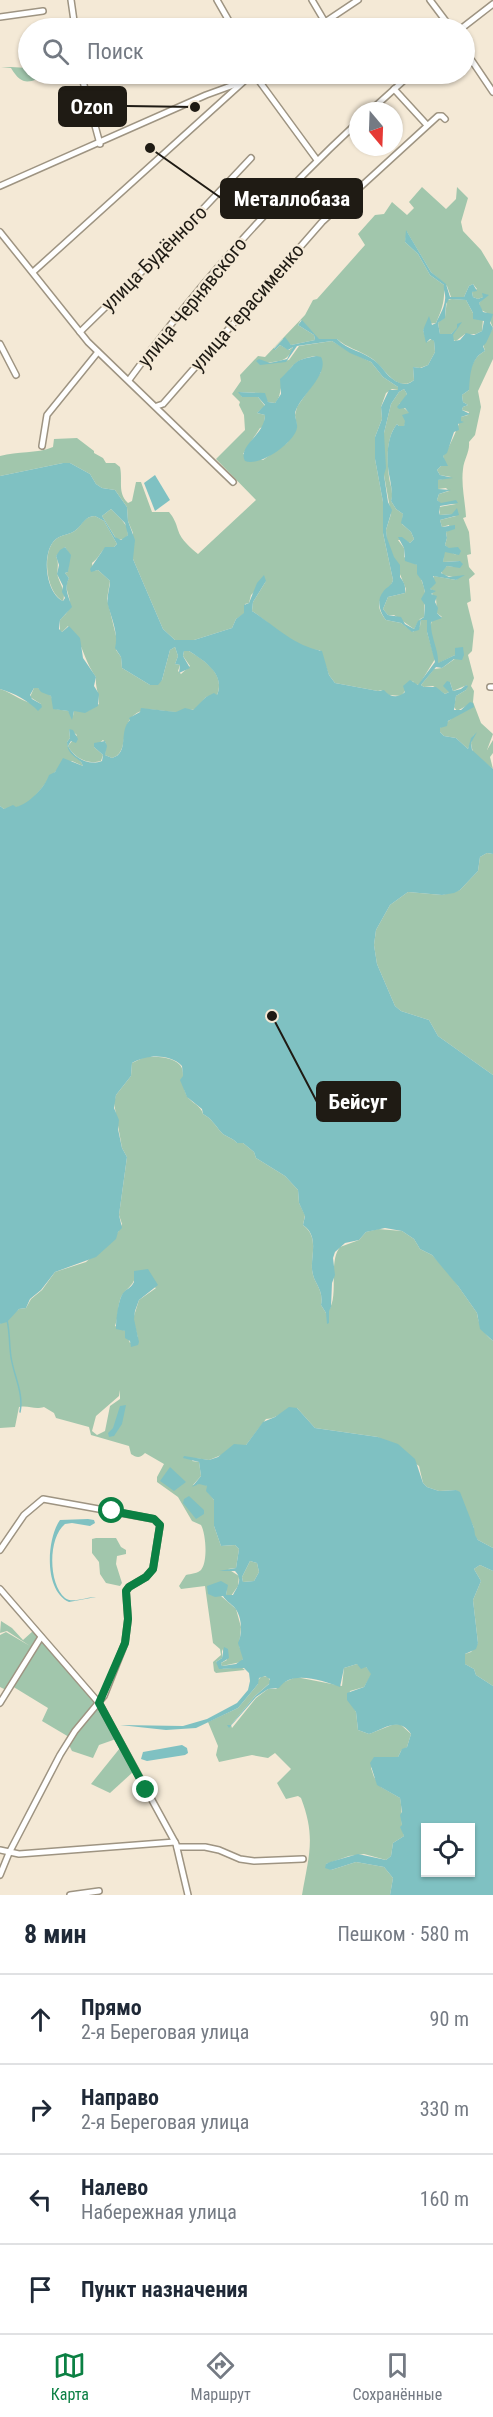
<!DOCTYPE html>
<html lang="ru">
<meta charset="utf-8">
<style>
:root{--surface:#fff;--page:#f6f6f7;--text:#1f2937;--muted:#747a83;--line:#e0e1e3;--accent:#0b8043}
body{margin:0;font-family:"Roboto Condensed",sans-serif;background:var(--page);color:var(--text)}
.controls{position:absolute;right:18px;bottom:18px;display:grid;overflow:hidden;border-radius:0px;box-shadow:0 2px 4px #0004}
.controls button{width:54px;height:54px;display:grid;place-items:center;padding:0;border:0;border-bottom:2px solid var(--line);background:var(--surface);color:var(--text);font:30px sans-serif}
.compass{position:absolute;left:349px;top:102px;width:54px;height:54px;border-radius:50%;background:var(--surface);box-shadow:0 2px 4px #0004;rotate:161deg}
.stop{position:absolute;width:18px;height:18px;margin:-14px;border:4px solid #0b8043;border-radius:50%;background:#fff}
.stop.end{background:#0b8043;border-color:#fff;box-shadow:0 2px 6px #0008}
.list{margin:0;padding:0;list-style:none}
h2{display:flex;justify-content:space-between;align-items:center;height:78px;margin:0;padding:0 24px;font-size:26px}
h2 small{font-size:20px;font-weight:400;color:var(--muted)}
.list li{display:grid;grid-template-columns:39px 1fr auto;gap:18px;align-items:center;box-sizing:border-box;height:90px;padding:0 24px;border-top:2px solid var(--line)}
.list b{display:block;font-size:22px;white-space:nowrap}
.list p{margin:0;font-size:20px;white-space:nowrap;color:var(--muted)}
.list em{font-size:20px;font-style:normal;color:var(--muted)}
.icon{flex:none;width:33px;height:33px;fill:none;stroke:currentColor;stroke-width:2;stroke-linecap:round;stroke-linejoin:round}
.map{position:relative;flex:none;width:493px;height:1895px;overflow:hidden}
.search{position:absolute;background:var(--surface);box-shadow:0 2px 4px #0004;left:18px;right:18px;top:18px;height:66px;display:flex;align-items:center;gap:15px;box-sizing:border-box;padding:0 21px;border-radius:33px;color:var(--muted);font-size:22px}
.sheet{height:438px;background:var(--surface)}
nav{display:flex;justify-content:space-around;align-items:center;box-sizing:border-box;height:84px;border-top:2px solid var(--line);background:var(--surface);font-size:16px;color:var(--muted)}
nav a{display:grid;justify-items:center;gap:3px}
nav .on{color:var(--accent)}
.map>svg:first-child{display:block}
.green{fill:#a1c6ac;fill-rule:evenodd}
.water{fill:#7fc1c2;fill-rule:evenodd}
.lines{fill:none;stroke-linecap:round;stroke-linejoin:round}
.stream{stroke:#7fc1c2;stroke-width:1.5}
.minor-casing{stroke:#9e9482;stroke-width:8}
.minor{stroke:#fff;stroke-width:5}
.route{stroke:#0b8043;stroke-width:8}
.labels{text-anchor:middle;stroke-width:4.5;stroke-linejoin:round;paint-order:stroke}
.street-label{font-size:20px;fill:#1f1b14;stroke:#f4e9d6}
.leader{fill:none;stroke:#1f1b14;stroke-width:2}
.callout-dot{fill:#1f1b14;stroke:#f4e9d6;stroke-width:2}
.callout{fill:#1f1b14;stroke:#1f1b14;stroke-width:2}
.callout-label{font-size:21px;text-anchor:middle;font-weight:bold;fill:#fff}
</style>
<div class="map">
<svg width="493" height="1895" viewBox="0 0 493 1895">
<rect width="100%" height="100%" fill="#f4e9d6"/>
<g class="green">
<path d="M 11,67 L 28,68 L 28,74 L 49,74 C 30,82 23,88 11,68 L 1,68 Z"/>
<path d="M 422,187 L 446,209 L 456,199 L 457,187 L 468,198 L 461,222 L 463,231 L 481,250 L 493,270 L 493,359 L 478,391 L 481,407 L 475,435 L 469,442 C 470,452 464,459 463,469 C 461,485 465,500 466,517 L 463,518 L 469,532 L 471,554 L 467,555 L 469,567 L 475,574 L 469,579 L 471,601 L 467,603 L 474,631 L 472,651 L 468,655 L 474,678 L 471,686 L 474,691 L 473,702 L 481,723 L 493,734 L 487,750 L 493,740 L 493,753 L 490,757 L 493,769 L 473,753 L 471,743 L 474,734 L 468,749 L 456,738 L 444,736 L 440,732 L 440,728 L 468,705 L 457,711 L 454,707 L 456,696 L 466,690 L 467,685 L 453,691 L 450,682 L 449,692 L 445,694 L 433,686 L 424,687 L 421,685 L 434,669 L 442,668 L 456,658 L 455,655 L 437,664 C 438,649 427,634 432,620 L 442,617 L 437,613 L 436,598 L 432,594 L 434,591 L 430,589 L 434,576 L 456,580 L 458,578 L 443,575 L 441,571 L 447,566 L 456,567 L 460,561 L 443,562 L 444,552 L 451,552 L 456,555 L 445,545 L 447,538 L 446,532 L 450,529 L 449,525 L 442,527 L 440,520 L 456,516 L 452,514 L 440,515 L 439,507 L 456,504 L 440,503 L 437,500 L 439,494 L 449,491 L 446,488 L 438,489 L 438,480 L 451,477 L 440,475 L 437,470 L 441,466 L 446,466 L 443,456 C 447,453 461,421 461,417 L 468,415 L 469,412 L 462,410 L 463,407 L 468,405 L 463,402 L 462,395 L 469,390 C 468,376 470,359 485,351 L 483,344 L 493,328 L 487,313 L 481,310 L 479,303 L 487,295 L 483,294 L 483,297 L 478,299 L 473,297 L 472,292 L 477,289 L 473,284 L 469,286 L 464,297 L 451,297 L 447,286 L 431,272 L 407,232 L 405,242 L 418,254 L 430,275 L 444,285 C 445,301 442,309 436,323 L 427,324 L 423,330 L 427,342 L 432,339 L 434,341 L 435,352 L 428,365 L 420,368 L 413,367 L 414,380 C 396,394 384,366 371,358 C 359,350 347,348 337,339 L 318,339 L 301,320 L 298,325 L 314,335 L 315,340 L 291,345 L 283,339 L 274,348 L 275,350 L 280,345 L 289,350 L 293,347 C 288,364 276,360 263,364 L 289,360 L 299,346 L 332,341 L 350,352 L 371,362 L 383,377 L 398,387 L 398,390 L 392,389 L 386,393 L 381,407 L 382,419 L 375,437 L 375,459 L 383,502 L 383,533 L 393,580 C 388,597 369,598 386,620 L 401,623 L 413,632 L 420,626 L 421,620 L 427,620 L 427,632 L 435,659 L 419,685 L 414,684 L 413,681 L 401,696 L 389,695 L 381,690 L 378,691 L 335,683 L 329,675 L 320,650 C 294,651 272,624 252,611 L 253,602 L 266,581 L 251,595 L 249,603 L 245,604 L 244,614 L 236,619 L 232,628 L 194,640 L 175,640 L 163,629 L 133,559 L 133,533 L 128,521 L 127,507 L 115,490 L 102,488 L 96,484 L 90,474 L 70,463 L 63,463 L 0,476 L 0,456 C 18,451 36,454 53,447 L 54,439 L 77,438 L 94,451 L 94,453 L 103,458 L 106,463 L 115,463 L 120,467 C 123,480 117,493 128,503 L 132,501 L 136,482 L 141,482 L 152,512 L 169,512 C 174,518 176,523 178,530 C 181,540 191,548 198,554 L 256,500 L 216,459 L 245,430 L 244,415 L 239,405 L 240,402 L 232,394 L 241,381 L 240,375 L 258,356 L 265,357 L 305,315 L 313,300 L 317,299 L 365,245 L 358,234 L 375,215 L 384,214 L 392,202 L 407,215 L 414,208 L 409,202 ZM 316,356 L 321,372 L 297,407 L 295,415 L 297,427 L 287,443 L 263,460 L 243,454 L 260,428 L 264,427 L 265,415 L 257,413 L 265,406 L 258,397 L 242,397 L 240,392 L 261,393 L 268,402 L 275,403 C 281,397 279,392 282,385 C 290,365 296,359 316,356 Z"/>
<polygon points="452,299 466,300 474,315 479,320 483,319 482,331 476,334 465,334 456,341 453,340 452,335 457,329 451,334 440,334 438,323 445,317 447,300"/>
<path d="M 404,389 L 407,394 L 403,402 L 399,404 L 410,413 L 404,426 L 399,426 L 397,424 C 386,437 387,460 389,477 C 390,485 394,493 391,501 L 396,509 L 403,514 L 402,524 L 411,532 L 414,539 L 410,543 L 404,540 L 398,540 L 404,548 L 404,557 L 417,565 C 418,575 424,583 425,593 C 425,601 424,609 424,617 L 420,619 L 414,629 L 394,615 L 388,615 L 383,609 L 388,597 L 405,593 L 406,589 L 387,542 L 386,530 L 391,514 L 384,475 L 384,433 L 391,404 L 399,392 Z"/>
<polygon points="111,509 122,520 127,527 128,535 124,539 117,540 102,516"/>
<path d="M 95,516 L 104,521 L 117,544 L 114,547 C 99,547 103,555 92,563 L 93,571 L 98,570 L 110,581 L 107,599 L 117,640 L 116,650 L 121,657 L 122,668 L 150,685 L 162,680 L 170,650 L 175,647 L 178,656 L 175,664 L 180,665 L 178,671 L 181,674 L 190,666 L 183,656 L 184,651 L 189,651 C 203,660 226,673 217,695 L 206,697 L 195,710 C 188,709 184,712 177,712 C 166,712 154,708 144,710 C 114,719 133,752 112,758 L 105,755 L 106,743 L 103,740 L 94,747 L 103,755 L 101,761 C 88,765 74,758 68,746 L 77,735 L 69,729 L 70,738 L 67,742 C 67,754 80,756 83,766 L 72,761 C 49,767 39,803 18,807 C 14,808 9,808 4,809 L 0,806 L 0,689 C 14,693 26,706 41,704 L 30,697 L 34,688 L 38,688 L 51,696 L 56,709 L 68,711 L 73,716 L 74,711 L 88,711 L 99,704 C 99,693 95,687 96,677 C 83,659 83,642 68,626 L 62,632 L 60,631 L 60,620 C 63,616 68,613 69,608 C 73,597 62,590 69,578 L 65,573 L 68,572 C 68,561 72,557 65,547 L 56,556 C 60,565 56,570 58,577 C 61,586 66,592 63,601 C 46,593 41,551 56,539 C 62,534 71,535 77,529 C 84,522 84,517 95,516 Z"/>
<polygon points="487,853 493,854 493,1075 438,1036 429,1020 401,1011 395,1006 377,964 374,945 376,930 390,905 408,892 442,895 460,890 478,871 480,857"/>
<path d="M 147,1056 C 154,1058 159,1056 166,1058 C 193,1065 177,1077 187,1096 C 191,1103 201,1105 203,1114 C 211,1118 215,1125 221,1132 C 225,1137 232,1137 237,1143 L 243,1143 L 254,1152 L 256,1158 L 285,1176 L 298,1190 L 299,1203 L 305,1215 L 303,1225 C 319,1237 311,1254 312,1269 C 313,1284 324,1288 321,1305 L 326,1313 C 341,1301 327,1263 340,1247 L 359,1240 L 366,1232 L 378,1229 L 402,1231 L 414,1239 L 420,1249 L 432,1255 L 449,1273 L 477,1313 C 478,1324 485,1335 493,1341 L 493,1548 L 478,1540 L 474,1535 L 474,1528 L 456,1490 L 439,1491 L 427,1487 L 423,1483 L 419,1466 L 378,1437 L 315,1428 L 297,1408 C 284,1407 279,1419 266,1419 L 246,1445 L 209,1460 L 194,1458 L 192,1461 L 199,1462 L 201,1476 L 193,1485 L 204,1483 L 207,1486 L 207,1491 L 214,1500 L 214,1526 L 221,1546 L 235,1545 L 239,1549 L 236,1568 L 228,1569 L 239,1576 L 238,1586 L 231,1596 L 226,1595 L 227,1589 L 221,1596 L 236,1609 L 241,1627 L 239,1646 L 244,1657 L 241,1662 L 222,1666 L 221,1663 L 227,1660 L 222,1649 L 222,1658 L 216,1662 L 223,1669 L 241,1667 L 245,1670 L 216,1673 L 214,1671 L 213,1662 L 221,1655 L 220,1649 L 213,1643 L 205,1586 L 181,1589 L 179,1586 L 186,1575 C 191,1574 198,1573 201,1570 C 208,1562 206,1534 201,1525 L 192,1521 L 178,1497 L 157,1482 L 157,1477 L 164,1464 L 145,1453 C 140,1458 137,1458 131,1454 L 129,1446 L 91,1435 L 89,1427 L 56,1418 L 54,1413 L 44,1407 C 34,1410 29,1405 19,1407 L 15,1427 L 0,1428 L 0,1324 L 19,1309 L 26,1308 L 31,1299 L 42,1290 L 55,1272 L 86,1262 L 118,1232 L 122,1224 L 119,1215 L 127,1157 L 122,1148 L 114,1103 L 116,1095 L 131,1076 L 132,1063 ZM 135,1277 L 156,1288 L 139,1300 L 133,1319 L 138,1338 L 130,1343 L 125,1331 L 115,1326 C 119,1316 117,1307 121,1297 C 125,1289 133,1287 135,1277 ZM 120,1390 L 120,1399 L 110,1406 L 105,1431 L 97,1435 L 92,1431 L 96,1416 L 119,1396 Z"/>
<polygon points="96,1538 116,1538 121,1547 126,1550 126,1554 117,1556 116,1564 122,1583 120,1586 106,1583 100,1574 99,1562 92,1553 92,1539"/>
<polygon points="250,1561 257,1563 259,1572 254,1581 243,1582 242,1577"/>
<polygon points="480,1565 493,1571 493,1686 476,1675 474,1669 465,1664 465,1654 471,1652 478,1643 473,1600 481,1581 474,1569"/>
<polygon points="1,1621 12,1628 23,1640 33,1631 38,1637 6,1690 0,1687 0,1635 6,1632 30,1646 7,1631 0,1633"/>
<polygon points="41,1640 96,1702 69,1737 42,1721 48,1708 12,1686"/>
<path d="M 357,1664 L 363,1667 L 366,1667 L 372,1674 L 364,1687 L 350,1691 L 348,1698 L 356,1712 L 358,1730 L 369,1734 L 392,1725 L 400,1724 L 411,1734 L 407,1747 L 401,1751 L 398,1757 L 380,1758 L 371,1768 L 374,1777 L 381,1787 L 400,1798 C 403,1812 400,1824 404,1836 L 393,1843 L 391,1856 L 386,1860 L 364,1854 L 349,1856 L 326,1864 L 331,1870 L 356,1862 L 384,1867 L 393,1878 L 390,1895 L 302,1895 C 309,1855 316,1837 301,1798 L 298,1796 L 286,1799 L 277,1783 L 291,1769 L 275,1753 L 268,1758 L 252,1755 L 219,1762 L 216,1755 L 218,1746 L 208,1722 L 238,1708 L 258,1684 L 258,1680 L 262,1676 L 268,1677 L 271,1682 L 255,1696 L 231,1725 L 232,1728 L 256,1698 L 268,1689 L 276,1689 L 282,1683 L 296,1677 L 342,1686 L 344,1668 Z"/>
<polygon points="98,1707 116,1739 99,1745 93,1758 72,1751 69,1745 81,1725"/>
<polygon points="120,1748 133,1772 110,1793 91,1784"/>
</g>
<g class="water">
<path d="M 406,230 L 431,272 L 446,284 L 450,297 L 464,297 L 469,286 L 473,284 L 477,291 L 472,292 L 473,297 L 478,299 L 483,297 L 482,293 L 489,295 L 479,303 L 483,312 L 493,314 L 490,323 L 493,328 L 486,343 L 483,346 L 485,351 C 470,358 470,377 469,390 L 462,395 L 463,402 L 468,405 L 463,407 L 462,410 L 470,414 L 461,417 L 461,421 L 464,422 L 458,424 L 459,430 L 454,432 L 447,453 L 443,456 L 448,466 L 441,466 L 437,470 L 440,475 L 453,478 L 438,480 L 438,489 L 451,490 L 439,494 L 437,500 L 441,503 L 456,500 L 458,503 L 440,506 L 439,512 L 440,515 L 452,514 L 457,508 L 459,515 L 440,520 L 442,527 L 455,525 L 455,529 L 446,532 L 447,538 L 445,545 L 449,548 L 458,547 L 461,551 L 459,555 L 445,552 L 443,562 L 460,561 L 463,564 L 460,568 L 447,566 L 441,573 L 449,577 L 465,575 L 456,580 L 433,576 L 436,583 L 430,589 L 436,591 L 431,594 L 437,596 L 435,602 L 438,608 L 437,613 L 442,618 L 431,622 C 430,636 439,650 438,663 L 455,655 L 455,648 L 463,647 L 464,655 L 462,660 L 454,659 L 442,668 L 436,667 L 421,685 L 424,687 L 436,687 L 445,694 L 449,692 L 443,686 L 447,681 L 450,682 L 453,691 L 461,689 L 466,685 L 468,686 L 466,690 L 456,696 L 454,710 L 461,710 L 470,702 L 473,703 L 474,707 L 448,721 L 447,726 L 440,728 L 440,732 L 444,736 L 456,738 L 468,749 L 471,738 L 477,732 L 471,743 L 472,750 L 493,769 L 493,854 L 487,853 L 480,857 L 478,871 L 460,890 L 454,893 L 442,895 L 408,892 L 390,905 L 376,930 L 374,945 L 377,964 L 395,1006 L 401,1011 L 429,1020 L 438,1036 L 493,1075 L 493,1341 L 480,1329 L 477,1313 L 458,1286 L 432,1255 L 420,1249 L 414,1239 L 402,1231 L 385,1228 L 366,1232 L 359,1240 L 345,1243 L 335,1252 L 333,1258 L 335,1275 L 332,1283 L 331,1307 L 329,1311 L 329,1323 L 327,1324 L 326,1313 L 321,1305 C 324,1288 313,1284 312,1269 C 311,1254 319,1236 303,1225 L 305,1216 L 299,1203 L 298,1190 L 285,1176 L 256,1158 L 254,1152 L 243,1143 L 237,1143 C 232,1137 225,1137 221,1132 C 215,1125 211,1118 203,1114 L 202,1109 L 187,1097 L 180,1080 L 183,1076 L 182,1066 C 169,1053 146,1055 132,1063 L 131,1076 L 116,1095 L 114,1108 L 119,1120 L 118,1129 L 122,1148 L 127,1157 L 119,1215 L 122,1228 L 118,1232 L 116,1239 L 96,1257 L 55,1272 L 41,1290 L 30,1299 L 26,1308 L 19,1309 L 7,1322 L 0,1324 L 0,806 L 4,809 L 13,805 L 16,807 C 29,804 45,787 49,775 L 55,772 L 63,758 L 83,766 L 81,762 C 73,755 67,753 67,742 L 70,738 L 69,729 L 73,730 L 78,739 L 76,743 L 71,741 L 68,746 C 74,758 88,766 102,761 L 103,755 L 94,747 L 94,743 L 105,741 L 107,746 L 105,755 L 112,758 C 130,753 118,731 130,720 L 129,718 L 140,712 L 141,708 L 176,712 L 185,708 L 193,710 L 206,697 L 214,693 L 217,695 C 226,674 203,660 189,651 L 184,651 L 183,656 L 190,668 L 179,673 L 180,665 L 175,664 L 178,656 L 175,647 L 170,650 L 162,680 L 158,685 L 150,685 L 122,668 L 121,657 L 115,648 C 119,634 111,617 108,605 C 106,598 110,588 110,581 L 98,570 L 91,572 L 90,569 L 105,547 L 114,547 L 117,544 L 104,521 L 95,516 C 84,517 84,523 77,529 C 71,535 62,534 56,539 C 41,551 45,593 63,601 L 65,598 L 62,592 L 63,586 L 57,574 L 59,565 L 56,556 L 60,550 L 65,547 L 71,555 L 68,572 L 65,573 L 69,578 C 64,589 68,595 72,607 L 60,620 L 59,629 L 62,632 L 69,626 L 80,638 L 83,658 L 96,677 L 94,686 L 99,694 L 98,706 L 85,713 L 74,711 L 72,720 L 68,711 L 53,709 L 51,696 L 41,692 L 38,688 L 34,688 L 30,695 L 32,699 L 41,704 L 42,707 L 38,711 C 29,701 14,693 0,689 L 0,476 L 63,463 L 70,463 L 90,474 L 96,484 L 102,488 L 115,490 L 127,507 L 128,521 L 135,540 L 133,559 L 163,629 L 175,640 L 194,640 L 232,628 L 236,619 L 244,613 L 244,605 L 249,603 L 257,583 L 264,575 L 266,581 L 253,602 L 252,611 C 275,626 294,646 322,651 L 329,675 L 335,683 L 378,691 L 384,690 C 390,697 397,699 405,692 L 403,686 L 410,680 L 418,685 L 435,662 L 427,632 L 427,620 L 421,620 L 419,630 L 412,632 L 401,623 L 386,620 C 380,613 376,600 383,592 C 387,586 391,587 393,580 L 383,533 L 383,502 L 375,459 L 375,437 L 382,419 L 381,407 L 389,390 L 398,390 L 398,387 L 383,377 L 371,362 L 350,353 L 332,341 L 297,346 L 286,362 L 260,365 L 256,361 L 259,359 L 270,363 L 287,359 L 293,347 L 288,350 L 280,345 L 275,350 L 273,350 L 285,337 L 291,345 L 315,340 L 314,335 L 298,325 L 302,320 L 319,339 L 337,339 C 347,350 363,351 375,361 C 384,368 388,379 400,383 C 406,385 409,384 414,380 L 413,367 L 421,368 L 428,365 L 435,352 L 434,341 L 430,339 L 426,343 L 423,330 L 429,316 L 432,325 L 436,323 C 439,316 444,309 445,300 C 446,293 443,291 444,285 L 430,275 L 418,254 L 405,242 ZM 449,299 L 466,300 L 473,313 L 473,319 L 484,321 L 482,331 L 474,335 L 466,333 L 460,340 L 454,341 L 453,335 L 462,322 L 457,324 L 457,328 L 451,334 L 440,334 L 438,323 L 445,318 L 446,304 ZM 404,389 L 407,394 L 397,407 L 399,409 L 405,408 L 409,413 L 402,415 L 405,421 L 404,426 L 399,426 L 397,424 C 386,437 386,462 390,479 C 391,486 393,494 391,501 L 396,509 L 403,514 L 401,523 L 411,532 L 414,539 L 410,543 L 402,537 L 398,537 L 404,548 L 405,561 L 417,565 L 417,574 L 422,581 L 425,592 L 421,599 L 425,605 L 424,617 L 418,621 L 414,629 L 405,624 L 401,617 L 388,615 L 383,609 L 388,597 L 405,593 C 406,586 404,582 400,577 L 400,565 L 394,557 L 387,538 L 386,530 L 392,510 L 388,502 L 384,475 L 386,468 L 384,433 L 391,404 L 399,392 ZM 111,509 L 125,523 L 128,535 L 121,540 L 115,537 L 102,516 Z"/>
<path d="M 316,356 L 321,357 C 330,373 301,396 296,410 C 293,416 298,421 297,428 C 294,443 260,467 245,461 C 237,446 265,435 265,415 L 257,413 L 265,405 L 258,397 L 242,397 L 238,392 L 265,393 L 268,402 L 275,403 L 281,394 L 280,379 C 298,363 290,361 316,356 Z"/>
<polygon points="155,475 170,500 155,511 144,483"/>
<path d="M 148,1269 L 158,1285 L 139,1300 L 135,1311 L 134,1319 L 139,1342 L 138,1345 L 131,1347 L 130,1341 L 125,1338 L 125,1331 L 116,1329 C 116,1321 118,1298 124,1292 C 128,1288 131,1288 134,1282 L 134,1271 Z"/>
<polygon points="126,1405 122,1424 114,1436 109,1437 108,1433 113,1428 120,1406"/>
<path d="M 289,1407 L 297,1408 L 315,1428 L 378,1437 L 398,1444 L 415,1459 L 423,1483 L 427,1487 L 439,1491 L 456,1490 L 460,1492 L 474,1528 L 475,1535 L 478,1540 L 493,1548 L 493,1571 L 480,1565 L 474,1569 L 481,1581 L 473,1600 L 478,1643 L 476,1649 L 465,1654 L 465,1664 L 474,1669 L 476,1675 L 493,1686 L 493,1895 L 390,1895 L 393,1878 L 384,1867 L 356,1862 L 331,1870 L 325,1868 L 326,1864 L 330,1862 L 358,1854 L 386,1860 L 391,1856 L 393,1843 L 404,1836 L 400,1827 L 402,1825 L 400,1815 L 402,1812 L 400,1798 L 377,1785 L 370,1763 L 374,1757 L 398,1757 L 402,1749 L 407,1747 L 411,1734 C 399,1716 384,1729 369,1734 L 358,1730 L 356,1712 L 347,1700 L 347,1693 L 364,1687 L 371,1674 L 366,1667 L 361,1669 L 357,1664 L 344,1668 L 340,1687 C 324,1681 291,1669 279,1688 L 268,1689 L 256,1697 L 229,1728 L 227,1725 L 231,1725 L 255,1696 L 269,1684 L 270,1679 L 265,1676 L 259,1678 L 258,1684 L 238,1708 L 196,1728 L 166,1730 L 120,1725 L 183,1726 L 207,1719 L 237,1703 L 248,1690 L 250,1681 L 249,1673 L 244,1668 L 219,1669 L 216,1662 L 222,1658 L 224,1647 L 228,1649 L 229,1658 L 221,1663 L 222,1666 L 236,1664 L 243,1659 L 238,1643 C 243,1633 242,1614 233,1606 C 229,1602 226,1601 223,1596 L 215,1597 L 208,1594 L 207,1586 L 221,1581 L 228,1585 L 226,1595 L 233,1595 C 238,1586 243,1579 235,1571 L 219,1571 L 236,1568 L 239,1549 L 235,1545 L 221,1546 L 214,1526 L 214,1500 L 206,1491 L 207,1486 L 199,1484 L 192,1487 L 201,1476 L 199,1462 L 183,1458 L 184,1456 L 209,1460 L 218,1457 L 234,1444 L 246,1445 L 263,1422 L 275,1417 ZM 250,1561 L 257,1563 L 259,1572 L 254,1581 L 243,1582 L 242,1577 ZM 426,1828 L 470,1828 L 470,1872 L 426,1872 Z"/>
<polygon points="170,1467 186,1482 174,1491 160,1481"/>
<polygon points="189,1496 204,1510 204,1514 196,1519 183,1503 184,1499"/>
<path d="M 88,1519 L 94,1520 L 95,1523 L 90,1526 L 72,1523 L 65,1524 C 48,1538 48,1583 65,1598 C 72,1604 89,1596 96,1597 L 69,1602 C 43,1590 47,1538 60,1520 Z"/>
<polygon points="182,1745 187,1748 188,1753 185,1755 147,1761 141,1759 143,1752"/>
</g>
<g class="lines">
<path class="stream" d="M 7,1320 C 10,1333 9,1344 11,1357 C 14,1377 24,1393 20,1412"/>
<g class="minor-casing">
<g id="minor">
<polyline points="71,0 75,28"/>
<polyline points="217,0 233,28"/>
<polyline points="312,0 325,22"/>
<polyline points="430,0 451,28"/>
<polyline points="0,17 43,11"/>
<polyline points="316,28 358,0"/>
<polyline points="462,28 493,4"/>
<polyline points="464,49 493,92"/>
<polyline points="81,74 100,144"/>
<polyline points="254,74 317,160"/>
<polyline points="394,89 427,125"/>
<polyline points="370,111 411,74"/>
<polyline points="0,186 206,95 239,83"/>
<polyline points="0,232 88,342 233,482"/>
<polyline points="33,272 252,74"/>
<polyline points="80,332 169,245 251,158"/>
<polyline points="0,344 16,375"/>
<path d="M 129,380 C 196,287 273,201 358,122"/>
<polyline points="157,406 163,404 322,222 438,116 442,116 445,119"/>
<polyline points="42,446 47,415 98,352"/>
<polyline points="490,687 493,687"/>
<polyline points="0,1550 24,1515 43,1499 154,1519 160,1525 153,1569 146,1577 129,1587 126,1591 128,1619 125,1643 104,1696 75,1731 60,1755 9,1853 0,1875"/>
<polyline points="0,1589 99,1703 176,1844 188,1895"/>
<polyline points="0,1703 41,1637"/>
<polyline points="177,1847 205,1847 219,1850 240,1859 254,1861 303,1859"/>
<polyline points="0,1850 19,1854 175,1842"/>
<polyline points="70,1895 99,1891"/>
</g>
</g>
<use href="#minor" class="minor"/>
</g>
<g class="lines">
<polyline class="route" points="112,1511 154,1519 160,1525 153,1569 146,1577 129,1587 126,1591 128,1619 125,1643 99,1703 146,1790"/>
</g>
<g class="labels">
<g class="street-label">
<text transform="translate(154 258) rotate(-45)" y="7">улица Будённого</text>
<text transform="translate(192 302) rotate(-51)" y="7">улица Чернявского</text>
<text transform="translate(247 307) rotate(-49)" y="7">улица Герасименко</text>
</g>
</g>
<path class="leader" d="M195 107L126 106M150 148L221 198M272 1016L317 1102"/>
<g class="callout-dot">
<circle cx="195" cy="107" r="6"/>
<circle cx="150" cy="148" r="6"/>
<circle cx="272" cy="1016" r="6"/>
</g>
<g class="callout">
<rect x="59" y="87" width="67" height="39" rx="6"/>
<rect x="221" y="179" width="141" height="39" rx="6"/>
<rect x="317" y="1082" width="83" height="39" rx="6"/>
</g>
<g class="callout-label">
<text x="92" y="114">Ozon</text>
<text x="292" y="206">Металлобаза</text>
<text x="358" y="1109">Бейсуг</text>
</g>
</svg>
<div class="controls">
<button><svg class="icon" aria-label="locate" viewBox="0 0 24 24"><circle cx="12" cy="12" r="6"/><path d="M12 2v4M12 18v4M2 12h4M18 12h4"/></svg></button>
</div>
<svg class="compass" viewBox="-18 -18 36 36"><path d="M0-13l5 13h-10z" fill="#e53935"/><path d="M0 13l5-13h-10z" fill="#747a83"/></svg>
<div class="stop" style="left:112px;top:1511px"></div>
<div class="stop end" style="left:146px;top:1790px"></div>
<div class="search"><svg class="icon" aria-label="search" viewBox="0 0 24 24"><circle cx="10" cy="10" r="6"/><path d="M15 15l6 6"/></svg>Поиск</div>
</div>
<section class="sheet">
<h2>8 мин<small>Пешком · 580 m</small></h2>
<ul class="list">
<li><svg class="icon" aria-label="ahead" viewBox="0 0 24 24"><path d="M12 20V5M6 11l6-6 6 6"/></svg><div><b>Прямо</b><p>2-я Береговая улица</p></div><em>90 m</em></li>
<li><svg class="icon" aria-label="right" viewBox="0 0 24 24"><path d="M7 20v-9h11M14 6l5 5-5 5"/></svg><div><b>Направо</b><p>2-я Береговая улица</p></div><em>330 m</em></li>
<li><svg class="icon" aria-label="left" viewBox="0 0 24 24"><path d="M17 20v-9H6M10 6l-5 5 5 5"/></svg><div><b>Налево</b><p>Набережная улица</p></div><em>160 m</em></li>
<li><svg class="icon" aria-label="arrive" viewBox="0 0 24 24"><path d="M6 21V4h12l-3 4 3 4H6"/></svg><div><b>Пункт назначения</b></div></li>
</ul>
</section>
<nav>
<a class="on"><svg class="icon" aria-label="map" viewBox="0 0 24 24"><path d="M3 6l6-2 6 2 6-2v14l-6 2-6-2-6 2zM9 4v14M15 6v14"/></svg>Карта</a>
<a><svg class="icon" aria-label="directions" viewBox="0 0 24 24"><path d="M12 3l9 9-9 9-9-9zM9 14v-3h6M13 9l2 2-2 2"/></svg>Маршрут</a>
<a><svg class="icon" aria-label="saved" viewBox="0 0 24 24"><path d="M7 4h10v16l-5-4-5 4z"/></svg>Сохранённые</a>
</nav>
